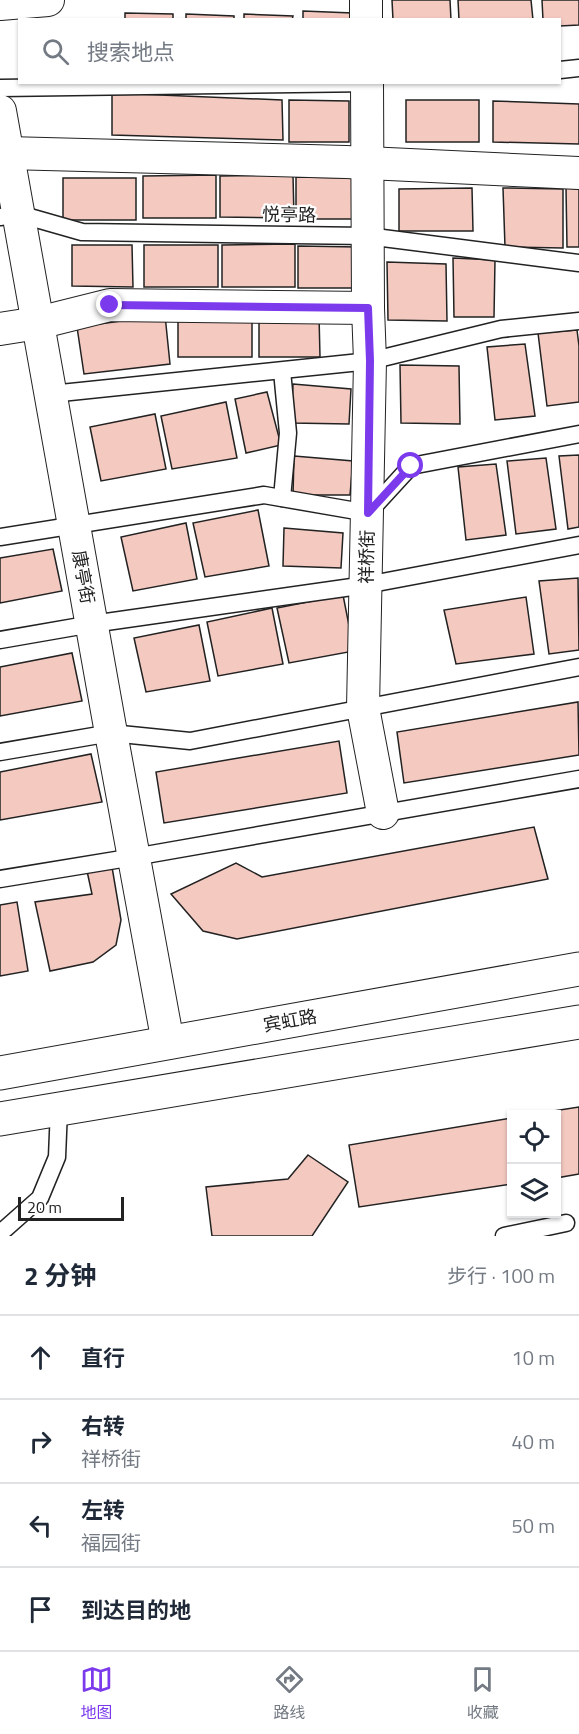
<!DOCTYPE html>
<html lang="zh">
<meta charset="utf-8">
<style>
:root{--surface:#fff;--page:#f2f2f3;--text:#1f2937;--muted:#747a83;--line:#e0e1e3;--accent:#7c3aed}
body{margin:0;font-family:"Titillium Web","Noto Sans SC",sans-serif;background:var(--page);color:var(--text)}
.controls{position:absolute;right:18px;bottom:18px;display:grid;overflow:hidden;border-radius:0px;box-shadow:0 2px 4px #0004}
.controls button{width:54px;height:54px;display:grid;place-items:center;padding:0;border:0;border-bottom:2px solid var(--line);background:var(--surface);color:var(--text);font:30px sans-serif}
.scale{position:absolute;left:18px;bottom:15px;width:106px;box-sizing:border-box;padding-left:6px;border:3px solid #222;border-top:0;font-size:16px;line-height:21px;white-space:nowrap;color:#222;-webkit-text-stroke:4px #fff;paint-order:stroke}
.stop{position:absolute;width:18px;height:18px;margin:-14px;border:4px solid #7c3aed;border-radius:50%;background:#fff}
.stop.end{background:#7c3aed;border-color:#fff;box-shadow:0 2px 6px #0008}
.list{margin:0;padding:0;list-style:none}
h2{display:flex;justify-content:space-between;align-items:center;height:78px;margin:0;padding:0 24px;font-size:26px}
h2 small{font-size:20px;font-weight:400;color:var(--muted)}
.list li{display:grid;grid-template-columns:39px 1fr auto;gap:18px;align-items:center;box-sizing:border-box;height:84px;padding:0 24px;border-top:2px solid var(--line)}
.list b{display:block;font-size:22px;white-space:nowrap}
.list p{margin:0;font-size:20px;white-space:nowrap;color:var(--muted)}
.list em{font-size:20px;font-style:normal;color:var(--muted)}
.icon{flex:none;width:33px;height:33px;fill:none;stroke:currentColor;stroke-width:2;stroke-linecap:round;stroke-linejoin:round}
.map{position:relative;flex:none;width:579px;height:1236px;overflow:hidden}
.search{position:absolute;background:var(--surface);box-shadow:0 2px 4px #0004;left:18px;right:18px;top:18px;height:66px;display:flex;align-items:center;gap:15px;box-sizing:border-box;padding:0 21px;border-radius:0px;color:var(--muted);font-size:22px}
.sheet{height:414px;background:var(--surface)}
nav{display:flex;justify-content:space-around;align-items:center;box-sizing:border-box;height:84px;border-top:2px solid var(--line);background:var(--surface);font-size:16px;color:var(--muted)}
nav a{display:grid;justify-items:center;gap:3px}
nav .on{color:var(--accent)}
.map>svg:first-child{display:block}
.building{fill:#f3c9c0;stroke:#222;stroke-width:1.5}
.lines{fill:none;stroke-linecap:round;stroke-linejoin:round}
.service-casing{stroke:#222;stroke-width:19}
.minor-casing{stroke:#222;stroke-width:34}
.secondary-casing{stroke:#222;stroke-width:35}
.service{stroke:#fff;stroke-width:16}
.minor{stroke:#fff;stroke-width:32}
.secondary{stroke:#fff;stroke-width:33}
.route{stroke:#7c3aed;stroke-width:8}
.labels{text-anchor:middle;stroke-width:4.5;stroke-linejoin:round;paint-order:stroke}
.street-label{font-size:18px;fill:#222;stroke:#fff}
</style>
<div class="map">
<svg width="579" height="1236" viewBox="0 0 579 1236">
<rect width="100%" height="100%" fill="#fff"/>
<g class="building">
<polygon points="392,0 450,0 451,20 393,20"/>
<polygon points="458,0 531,0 533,20 459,20"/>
<polygon points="542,0 579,0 579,25 560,26 560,20 543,20"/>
<polygon points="303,11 352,13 351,20 303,20"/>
<polygon points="125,13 173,14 173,20 125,20"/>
<polygon points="186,14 234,16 234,20 186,20"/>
<polygon points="244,14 293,16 292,20 244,20"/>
<polygon points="112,93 282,100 283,140 112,135"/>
<polygon points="289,100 349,101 349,142 289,142"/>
<rect x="406" y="100" width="73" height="42"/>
<polygon points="493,101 579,104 579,144 493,142"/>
<polygon points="216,175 216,218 143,218 143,176"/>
<polygon points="293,175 294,218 220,217 220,176"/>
<polygon points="296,177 356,178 357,219 296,219"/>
<rect x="63" y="178" width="73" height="42"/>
<polygon points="472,188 473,231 399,231 399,189"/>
<polygon points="503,188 563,189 563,248 505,247"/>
<polygon points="566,188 579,189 579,247 567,247"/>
<polygon points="295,244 295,287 222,287 222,245"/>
<polygon points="72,245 132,245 133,287 72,286"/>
<rect x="144" y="245" width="74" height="42"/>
<polygon points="298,246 358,247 359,288 298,288"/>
<polygon points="453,258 495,260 494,317 454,317"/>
<polygon points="387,262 446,264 447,321 388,320"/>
<polygon points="165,315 170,364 84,374 77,327"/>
<rect x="178" y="315" width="74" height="42"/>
<polygon points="259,315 319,315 320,357 259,357"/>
<polygon points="577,330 579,346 579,402 547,406 538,333"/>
<polygon points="525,344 535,416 495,420 487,347"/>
<polygon points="400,365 459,366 460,424 401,423"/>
<polygon points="293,384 351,389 349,424 291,423"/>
<polygon points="267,392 281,445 246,453 235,399"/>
<polygon points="226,402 237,458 172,469 161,416"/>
<polygon points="155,414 166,469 101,481 90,427"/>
<polygon points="579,455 579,527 568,529 559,456"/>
<polygon points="294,456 353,461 350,495 293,495"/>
<polygon points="546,458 556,529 516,534 507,461"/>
<polygon points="496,464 506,535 466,540 458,467"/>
<polygon points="258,510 269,566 205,577 193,523"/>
<polygon points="186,523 197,579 133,591 121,537"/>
<polygon points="284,528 343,533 341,568 283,566"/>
<polygon points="53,549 62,591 0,603 0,558"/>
<polygon points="578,578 579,650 549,654 539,581"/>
<polygon points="343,595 354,651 289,663 277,608"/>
<polygon points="526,597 534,654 456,664 444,610"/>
<polygon points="272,608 283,664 218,676 207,622"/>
<polygon points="199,625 210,681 146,692 134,638"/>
<polygon points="72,653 82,701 0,716 0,667"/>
<polygon points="578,702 579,755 404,783 397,732"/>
<polygon points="339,741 347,793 164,823 156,772"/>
<polygon points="91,754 102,802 0,820 0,772"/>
<polygon points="534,827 548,879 237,939 203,931 171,894 236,863 262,877"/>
<polygon points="112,867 121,920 116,945 93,962 50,971 35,902 92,894 87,871"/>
<polygon points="17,902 28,971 0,976 0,905"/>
<polygon points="579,1107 579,1174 556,1178 556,1114 534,1114"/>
<polygon points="512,1118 512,1184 359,1207 349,1145"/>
<polygon points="308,1155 348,1182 312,1236 212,1236 206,1187 288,1179"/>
</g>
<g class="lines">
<g class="service-casing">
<g id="service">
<polyline points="560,70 579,68"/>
<polyline points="0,88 374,83"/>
<polyline points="0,217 19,214 82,232 367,236 579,263"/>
<polyline points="282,371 288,433 282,498"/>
<polyline points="51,394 370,361 501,329 579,321"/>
<polyline points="0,537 264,495 368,513 411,466 579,434"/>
<polyline points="0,640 92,624 366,585 579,545"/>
<polyline points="0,752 111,733 190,741 579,667"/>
<polyline points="0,879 134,857 579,779"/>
<polyline points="0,1231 5,1229 40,1198 57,1157 59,1109"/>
<polyline points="504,1236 566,1223"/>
</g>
</g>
<g class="minor-casing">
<g id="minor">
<polyline points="366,0 366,20"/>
<polyline points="0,4 48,0"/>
<polyline points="367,82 368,308 370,361 363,708 383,813"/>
<polyline points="0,111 111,733 168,1043"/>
<polyline points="7,153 346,162 579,173"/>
<polyline points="0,329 38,323 110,305 368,308"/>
</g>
</g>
<g class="secondary-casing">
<g id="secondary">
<polyline points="0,1073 579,969"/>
<polyline points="0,1119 579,1022"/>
</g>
</g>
<use href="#service" class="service"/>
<use href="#minor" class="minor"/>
<use href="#secondary" class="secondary"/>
</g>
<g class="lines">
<polyline class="route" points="110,305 368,308 370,361 368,513 411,466"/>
</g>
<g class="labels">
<g class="street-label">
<text transform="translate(289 215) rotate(1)" y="6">悦亭路</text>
<text transform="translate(367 557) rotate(-89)" y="6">祥桥街</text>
<text transform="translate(83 577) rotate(80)" y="6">康亭街</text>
<text transform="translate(290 1021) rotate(-10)" y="6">宾虹路</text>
</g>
</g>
</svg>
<div class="controls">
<button><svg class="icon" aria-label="locate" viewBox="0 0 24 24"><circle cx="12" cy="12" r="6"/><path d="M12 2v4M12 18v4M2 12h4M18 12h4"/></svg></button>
<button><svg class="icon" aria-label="layers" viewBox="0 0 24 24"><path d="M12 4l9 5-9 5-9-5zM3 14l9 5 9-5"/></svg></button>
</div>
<div class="scale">20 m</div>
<div class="stop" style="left:411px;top:466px"></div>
<div class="stop end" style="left:110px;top:305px"></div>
<div class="search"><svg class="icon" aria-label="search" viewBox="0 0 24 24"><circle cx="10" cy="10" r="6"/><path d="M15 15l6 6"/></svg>搜索地点</div>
</div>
<section class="sheet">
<h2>2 分钟<small>步行 · 100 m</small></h2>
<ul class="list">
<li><svg class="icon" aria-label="ahead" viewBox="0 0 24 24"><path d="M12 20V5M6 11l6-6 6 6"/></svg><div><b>直行</b></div><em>10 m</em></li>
<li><svg class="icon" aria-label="right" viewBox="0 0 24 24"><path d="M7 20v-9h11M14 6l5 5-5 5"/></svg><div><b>右转</b><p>祥桥街</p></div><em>40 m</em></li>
<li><svg class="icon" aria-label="left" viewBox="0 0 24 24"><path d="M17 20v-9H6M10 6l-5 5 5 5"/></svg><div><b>左转</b><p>福园街</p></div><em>50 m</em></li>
<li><svg class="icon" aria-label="arrive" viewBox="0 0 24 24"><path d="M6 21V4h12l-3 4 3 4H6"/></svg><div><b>到达目的地</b></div></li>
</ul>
</section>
<nav>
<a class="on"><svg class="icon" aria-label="map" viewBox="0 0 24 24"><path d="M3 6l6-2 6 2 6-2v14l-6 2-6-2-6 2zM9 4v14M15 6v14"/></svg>地图</a>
<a><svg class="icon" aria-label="directions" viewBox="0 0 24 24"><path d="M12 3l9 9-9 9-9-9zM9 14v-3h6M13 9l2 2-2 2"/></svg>路线</a>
<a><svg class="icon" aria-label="saved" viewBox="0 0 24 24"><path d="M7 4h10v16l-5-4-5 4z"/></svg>收藏</a>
</nav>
